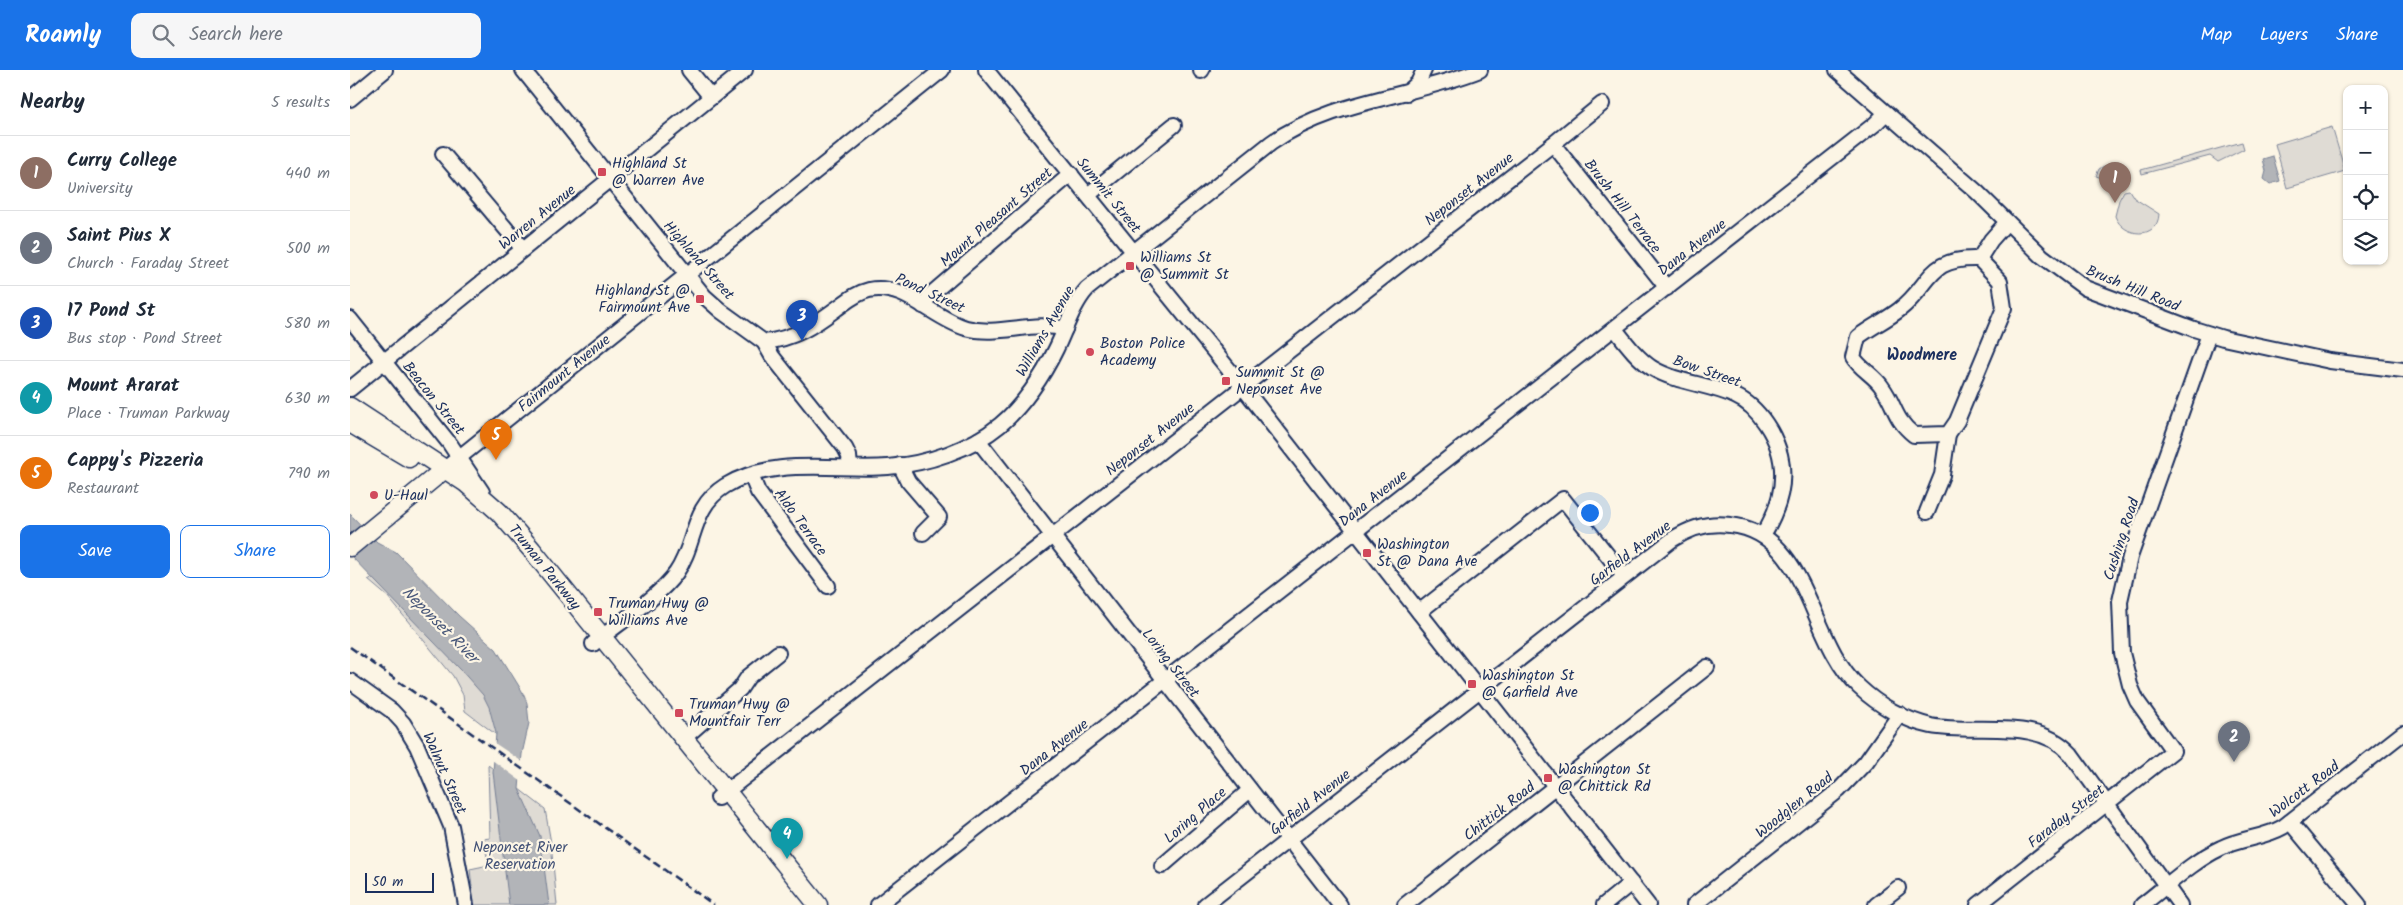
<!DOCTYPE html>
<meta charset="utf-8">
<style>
:root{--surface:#fff;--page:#f6f6f7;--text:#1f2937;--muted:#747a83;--line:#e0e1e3;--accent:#1a73e8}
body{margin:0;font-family:Kalam,sans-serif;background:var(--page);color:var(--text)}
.controls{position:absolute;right:15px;top:15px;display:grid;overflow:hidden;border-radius:10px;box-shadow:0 1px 4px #0004}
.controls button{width:45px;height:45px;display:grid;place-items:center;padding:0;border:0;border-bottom:1px solid var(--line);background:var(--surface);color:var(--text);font:25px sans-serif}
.scale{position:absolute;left:15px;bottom:12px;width:69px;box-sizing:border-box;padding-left:5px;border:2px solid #1b2f5e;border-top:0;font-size:14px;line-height:18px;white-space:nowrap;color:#1b2f5e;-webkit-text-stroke:4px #fcf5e5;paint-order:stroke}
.you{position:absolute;left:1239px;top:442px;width:18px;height:18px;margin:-12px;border:4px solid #fff;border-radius:50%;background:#1a73e8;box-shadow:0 0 0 8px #1a73e833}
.badge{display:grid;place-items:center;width:32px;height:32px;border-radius:50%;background:var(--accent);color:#fff;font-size:16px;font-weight:700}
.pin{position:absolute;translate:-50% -41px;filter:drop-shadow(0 1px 2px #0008)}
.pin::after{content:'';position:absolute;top:26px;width:18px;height:15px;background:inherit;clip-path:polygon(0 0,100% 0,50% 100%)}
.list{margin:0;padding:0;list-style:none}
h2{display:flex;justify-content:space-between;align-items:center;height:65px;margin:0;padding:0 20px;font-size:21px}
h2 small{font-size:16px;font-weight:400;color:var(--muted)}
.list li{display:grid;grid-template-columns:32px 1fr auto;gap:15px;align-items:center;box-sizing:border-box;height:75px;padding:0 20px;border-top:1px solid var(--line)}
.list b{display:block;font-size:19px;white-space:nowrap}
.list p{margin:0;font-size:16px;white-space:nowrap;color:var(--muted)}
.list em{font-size:16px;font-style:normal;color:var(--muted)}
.actions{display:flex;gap:10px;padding:15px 20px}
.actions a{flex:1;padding:11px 0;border:1px solid var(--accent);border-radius:10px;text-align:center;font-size:18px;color:var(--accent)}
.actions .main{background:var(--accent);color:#fff}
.icon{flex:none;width:28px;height:28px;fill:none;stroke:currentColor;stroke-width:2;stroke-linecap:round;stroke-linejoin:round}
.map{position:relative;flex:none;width:2053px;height:835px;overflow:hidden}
header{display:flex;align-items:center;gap:30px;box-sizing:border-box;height:70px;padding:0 25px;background:var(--accent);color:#fff}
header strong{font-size:24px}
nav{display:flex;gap:28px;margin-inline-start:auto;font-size:18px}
.search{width:350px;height:45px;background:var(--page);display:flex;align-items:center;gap:12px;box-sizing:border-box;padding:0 18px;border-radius:10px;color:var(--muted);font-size:19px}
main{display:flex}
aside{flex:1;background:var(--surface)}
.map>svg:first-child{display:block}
.green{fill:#dfdbd4;stroke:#7d8599}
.water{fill:#b2b4b8;stroke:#767f94}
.pier{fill:#fcf5e5}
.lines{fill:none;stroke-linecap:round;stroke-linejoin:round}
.minor-casing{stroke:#1b2f5e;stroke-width:18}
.major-casing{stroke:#1b2f5e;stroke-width:21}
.minor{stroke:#fcf5e5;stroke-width:14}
.major{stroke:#fcf5e5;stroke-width:18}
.rail{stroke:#1b2f5e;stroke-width:2.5;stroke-dasharray:8 4;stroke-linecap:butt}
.poi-dot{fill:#d1495b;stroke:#fcf5e5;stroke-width:2}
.labels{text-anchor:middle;stroke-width:4.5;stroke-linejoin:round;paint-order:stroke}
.poi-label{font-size:15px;fill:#1b2f5e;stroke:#fcf5e5;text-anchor:start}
.street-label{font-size:15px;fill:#1b2f5e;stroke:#fcf5e5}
.park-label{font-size:15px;fill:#425176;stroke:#fcf5e5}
.neighbourhood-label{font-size:16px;font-weight:bold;fill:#1b2f5e;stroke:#fcf5e5}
.water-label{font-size:16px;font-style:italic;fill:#485779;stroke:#fcf5e5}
</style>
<header>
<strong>Roamly</strong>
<div class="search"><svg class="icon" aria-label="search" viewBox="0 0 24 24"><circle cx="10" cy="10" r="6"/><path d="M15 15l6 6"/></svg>Search here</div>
<nav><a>Map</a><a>Layers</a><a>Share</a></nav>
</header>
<main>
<aside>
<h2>Nearby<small>5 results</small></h2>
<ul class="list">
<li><span class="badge" style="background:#8d6e63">1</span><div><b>Curry College</b><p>University</p></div><em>440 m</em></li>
<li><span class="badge" style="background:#6b7280">2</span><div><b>Saint Pius X</b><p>Church · Faraday Street</p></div><em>500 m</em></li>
<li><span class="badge" style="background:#1a4fb4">3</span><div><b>17 Pond St</b><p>Bus stop · Pond Street</p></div><em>580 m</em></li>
<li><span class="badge" style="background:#0f9aa8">4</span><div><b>Mount Ararat</b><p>Place · Truman Parkway</p></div><em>630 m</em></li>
<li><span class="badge" style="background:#e8710a">5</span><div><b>Cappy's Pizzeria</b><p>Restaurant</p></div><em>790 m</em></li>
</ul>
<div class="actions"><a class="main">Save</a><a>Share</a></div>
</aside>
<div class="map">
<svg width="2053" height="835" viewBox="0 0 2053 835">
<rect width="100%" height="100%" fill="#fcf5e5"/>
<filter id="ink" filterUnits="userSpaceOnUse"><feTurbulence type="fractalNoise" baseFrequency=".02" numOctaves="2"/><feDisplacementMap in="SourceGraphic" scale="10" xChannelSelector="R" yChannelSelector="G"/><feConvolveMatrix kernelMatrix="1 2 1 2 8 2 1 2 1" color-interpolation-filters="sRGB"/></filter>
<g filter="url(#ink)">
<g class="green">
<polygon points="1982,57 1995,101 1937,118 1925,74"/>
<polygon points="1892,72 1894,79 1868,92 1860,86 1792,104 1791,100"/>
<polygon points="1754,96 1765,100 1769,112 1767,113 1746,106 1749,99"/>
<path d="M 1779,120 L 1784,128 L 1809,144 C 1808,170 1773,168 1765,146 L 1769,130 L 1774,121 Z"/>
<polygon points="17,480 125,586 161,676 115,641 113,625 103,606 38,527 18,510 25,506 5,489"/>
<polygon points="138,695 195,739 201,773 207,835 124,835 120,799 139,795 133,769 140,768"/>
</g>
<g class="water">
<polygon points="1923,86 1930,111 1920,114 1914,109 1916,101 1913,89"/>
<polygon points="0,444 27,472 46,482 109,546 146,579 172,621 177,633 179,653 172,684 169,719 190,766 199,835 159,835 143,702 146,663 139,637 133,625 110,599 0,485"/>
</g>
<polygon class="pier" points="143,672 174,693 172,712 142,690"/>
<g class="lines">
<g class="minor-casing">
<g id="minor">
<polyline points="173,0 354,226 371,241 414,272 422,286 495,378 499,386 500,397"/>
<polyline points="339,0 361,27"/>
<polyline points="636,0 893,317 1298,835"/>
<polyline points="1487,0 1627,122 1692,186 1735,218 1844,259 1873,268 1980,291 2053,300"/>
<polyline points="851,1 852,0"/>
<polyline points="1057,23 1068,13 1074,0"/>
<polyline points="0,29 35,0"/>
<polyline points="1203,74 1317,218"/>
<polyline points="93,84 173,179"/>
<polyline points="738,125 824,55"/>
<path d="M 1629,189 L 1650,211 L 1654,238 L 1607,351 L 1598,364 L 1564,365 C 1543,348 1546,336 1532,317 C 1524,305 1510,299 1503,287 L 1508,267 C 1521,257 1536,250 1549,240 C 1583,214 1576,187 1629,189 L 1641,170 L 1657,152"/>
<polyline points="573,236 580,225 721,104"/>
<polyline points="0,249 100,374 132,422"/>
<path d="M 1265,259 C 1276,273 1287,288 1302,298 C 1327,313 1359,314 1385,326 C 1399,332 1408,342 1416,354 C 1441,391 1435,429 1413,465"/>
<path d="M 414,272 C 444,269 463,256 486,239 C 496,232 506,223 519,220 C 554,212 584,249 616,258 C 649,267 683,250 715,259"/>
<polyline points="0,319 395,0"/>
<polyline points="628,370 990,835"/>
<polyline points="550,395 558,411 589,447 573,463"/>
<polyline points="96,398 592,0"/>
<polyline points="401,405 408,422 478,516"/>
<polyline points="1577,442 1592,405 1598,364"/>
<polyline points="1069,542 1213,429 1274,506"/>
<path d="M 243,574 C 267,554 308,528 326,503 C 347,473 340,438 375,416 C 424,386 485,401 538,397 C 577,394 621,379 650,355 C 673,336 693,306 706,279 C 716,259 722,236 737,219 L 921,73 C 982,30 1062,27 1130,0"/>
<polyline points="0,611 42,641 53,653 67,676 101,756 116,835"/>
<polyline points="334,668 390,619 398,607 428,583"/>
<polyline points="368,728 1203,74 1252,34"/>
<polyline points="1940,752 2009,835"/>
<polyline points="812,796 900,720"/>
<polyline points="528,835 1525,54 1536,43"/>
<path d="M 855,835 L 1323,469 C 1340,458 1360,452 1380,455 C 1460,463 1458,570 1509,617 C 1528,635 1554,650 1581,656 C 1627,665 1687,646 1721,684 L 1830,835"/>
<polyline points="1055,835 1357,597"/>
<polyline points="1254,835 1281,813"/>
<polyline points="1344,835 1489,720 1516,692 1550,644"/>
<polyline points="1526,835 1548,818"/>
<polyline points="1628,835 1823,681 1787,631 1780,615 1772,583 1770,531 1780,487 1859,264"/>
<path d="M 1792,835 C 1817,816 1843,791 1871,778 C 1891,768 1914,768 1933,757 L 2053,663"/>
</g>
</g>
<g class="major-casing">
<g id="major">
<polyline points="0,337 116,413 149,442 182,480 468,835"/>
<polyline points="0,353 59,388"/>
<polyline points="0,477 96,398"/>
</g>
</g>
<use href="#minor" class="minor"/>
<use href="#major" class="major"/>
<polyline class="rail" points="0,577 364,835"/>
</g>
</g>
<g class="poi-dot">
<rect x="247" y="97" width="10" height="10" rx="2.5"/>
<rect x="775" y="191" width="10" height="10" rx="2.5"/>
<rect x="345" y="224" width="10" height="10" rx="2.5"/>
<circle cx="740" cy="282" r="5"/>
<rect x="871" y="306" width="10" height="10" rx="2.5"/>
<circle cx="24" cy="425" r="5"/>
<rect x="1012" y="478" width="10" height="10" rx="2.5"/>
<rect x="243" y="537" width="10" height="10" rx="2.5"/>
<rect x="1117" y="609" width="10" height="10" rx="2.5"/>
<rect x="324" y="638" width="10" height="10" rx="2.5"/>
<rect x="1193" y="703" width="10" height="10" rx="2.5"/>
</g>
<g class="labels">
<g class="poi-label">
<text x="262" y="98">Highland St<tspan x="262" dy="17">@ Warren Ave</tspan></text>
<text x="790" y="192">Williams St<tspan x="790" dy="17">@ Summit St</tspan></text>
<text x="340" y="225" text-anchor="end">Highland St @<tspan x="340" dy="17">Fairmount Ave</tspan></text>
<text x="750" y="278">Boston Police<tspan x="750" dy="17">Academy</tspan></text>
<text x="886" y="307">Summit St @<tspan x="886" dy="17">Neponset Ave</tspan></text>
<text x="34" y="430">U-Haul</text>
<text x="1027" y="479">Washington<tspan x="1027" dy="17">St @ Dana Ave</tspan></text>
<text x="258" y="538">Truman Hwy @<tspan x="258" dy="17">Williams Ave</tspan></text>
<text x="1132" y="610">Washington St<tspan x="1132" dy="17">@ Garfield Ave</tspan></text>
<text x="339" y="639">Truman Hwy @<tspan x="339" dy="17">Mountfair Terr</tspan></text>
<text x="1208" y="704">Washington St<tspan x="1208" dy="17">@ Chittick Rd</tspan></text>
</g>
<g class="street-label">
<text transform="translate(1119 119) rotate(-38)" y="5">Neponset Avenue</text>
<text transform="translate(759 125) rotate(51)" y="5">Summit Street</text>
<text transform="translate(1273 136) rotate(52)" y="5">Brush Hill Terrace</text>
<text transform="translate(187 147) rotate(-39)" y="5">Warren Avenue</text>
<text transform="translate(646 147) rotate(-41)" y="5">Mount Pleasant Street</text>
<text transform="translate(1342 177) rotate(-38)" y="5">Dana Avenue</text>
<text transform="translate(349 190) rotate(49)" y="5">Highland Street</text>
<text transform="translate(1783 218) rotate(22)" y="5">Brush Hill Road</text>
<text transform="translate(580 223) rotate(25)" y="5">Pond Street</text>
<text transform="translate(695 261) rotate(-60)" y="5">Williams Avenue</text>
<text transform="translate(1357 301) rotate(19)" y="5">Bow Street</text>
<text transform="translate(214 303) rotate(-39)" y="5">Fairmount Avenue</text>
<text transform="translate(84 328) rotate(51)" y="5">Beacon Street</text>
<text transform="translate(800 369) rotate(-38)" y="5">Neponset Avenue</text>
<text transform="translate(1023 428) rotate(-38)" y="5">Dana Avenue</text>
<text transform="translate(451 452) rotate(54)" y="5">Aldo Terrace</text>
<text transform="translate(1771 469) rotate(-72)" y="5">Cushing Road</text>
<text transform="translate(1280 483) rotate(-37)" y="5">Garfield Avenue</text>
<text transform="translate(195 497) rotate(51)" y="5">Truman Parkway</text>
<text transform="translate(821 593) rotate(52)" y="5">Loring Street</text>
<text transform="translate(704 677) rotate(-38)" y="5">Dana Avenue</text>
<text transform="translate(95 703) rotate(66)" y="5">Walnut Street</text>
<text transform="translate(1954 719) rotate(-37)" y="5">Wolcott Road</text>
<text transform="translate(960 732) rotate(-38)" y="5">Garfield Avenue</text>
<text transform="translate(1444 735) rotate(-39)" y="5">Woodglen Road</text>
<text transform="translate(1149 741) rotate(-38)" y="5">Chittick Road</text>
<text transform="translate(845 745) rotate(-41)" y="5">Loring Place</text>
<text transform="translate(1716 746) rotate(-38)" y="5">Faraday Street</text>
</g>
<g class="park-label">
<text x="170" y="782">Neponset River<tspan x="170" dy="17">Reservation</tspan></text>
</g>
<g class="neighbourhood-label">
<text x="1572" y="290">Woodmere</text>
</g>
<g class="water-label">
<text transform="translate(91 554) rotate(45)" y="6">Neponset River</text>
</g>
</g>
</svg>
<div class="controls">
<button>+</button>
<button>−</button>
<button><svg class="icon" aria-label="locate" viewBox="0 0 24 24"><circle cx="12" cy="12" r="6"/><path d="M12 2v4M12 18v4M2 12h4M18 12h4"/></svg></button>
<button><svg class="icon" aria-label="layers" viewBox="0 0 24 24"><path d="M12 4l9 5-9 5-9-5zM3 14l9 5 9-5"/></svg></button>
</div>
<div class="scale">50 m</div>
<div class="you"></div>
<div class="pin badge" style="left:1765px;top:133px;background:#8d6e63">1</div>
<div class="pin badge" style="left:1884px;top:692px;background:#6b7280">2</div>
<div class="pin badge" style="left:452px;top:271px;background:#1a4fb4">3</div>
<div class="pin badge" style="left:437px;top:789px;background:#0f9aa8">4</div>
<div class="pin badge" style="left:146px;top:390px;background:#e8710a">5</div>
</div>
</main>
